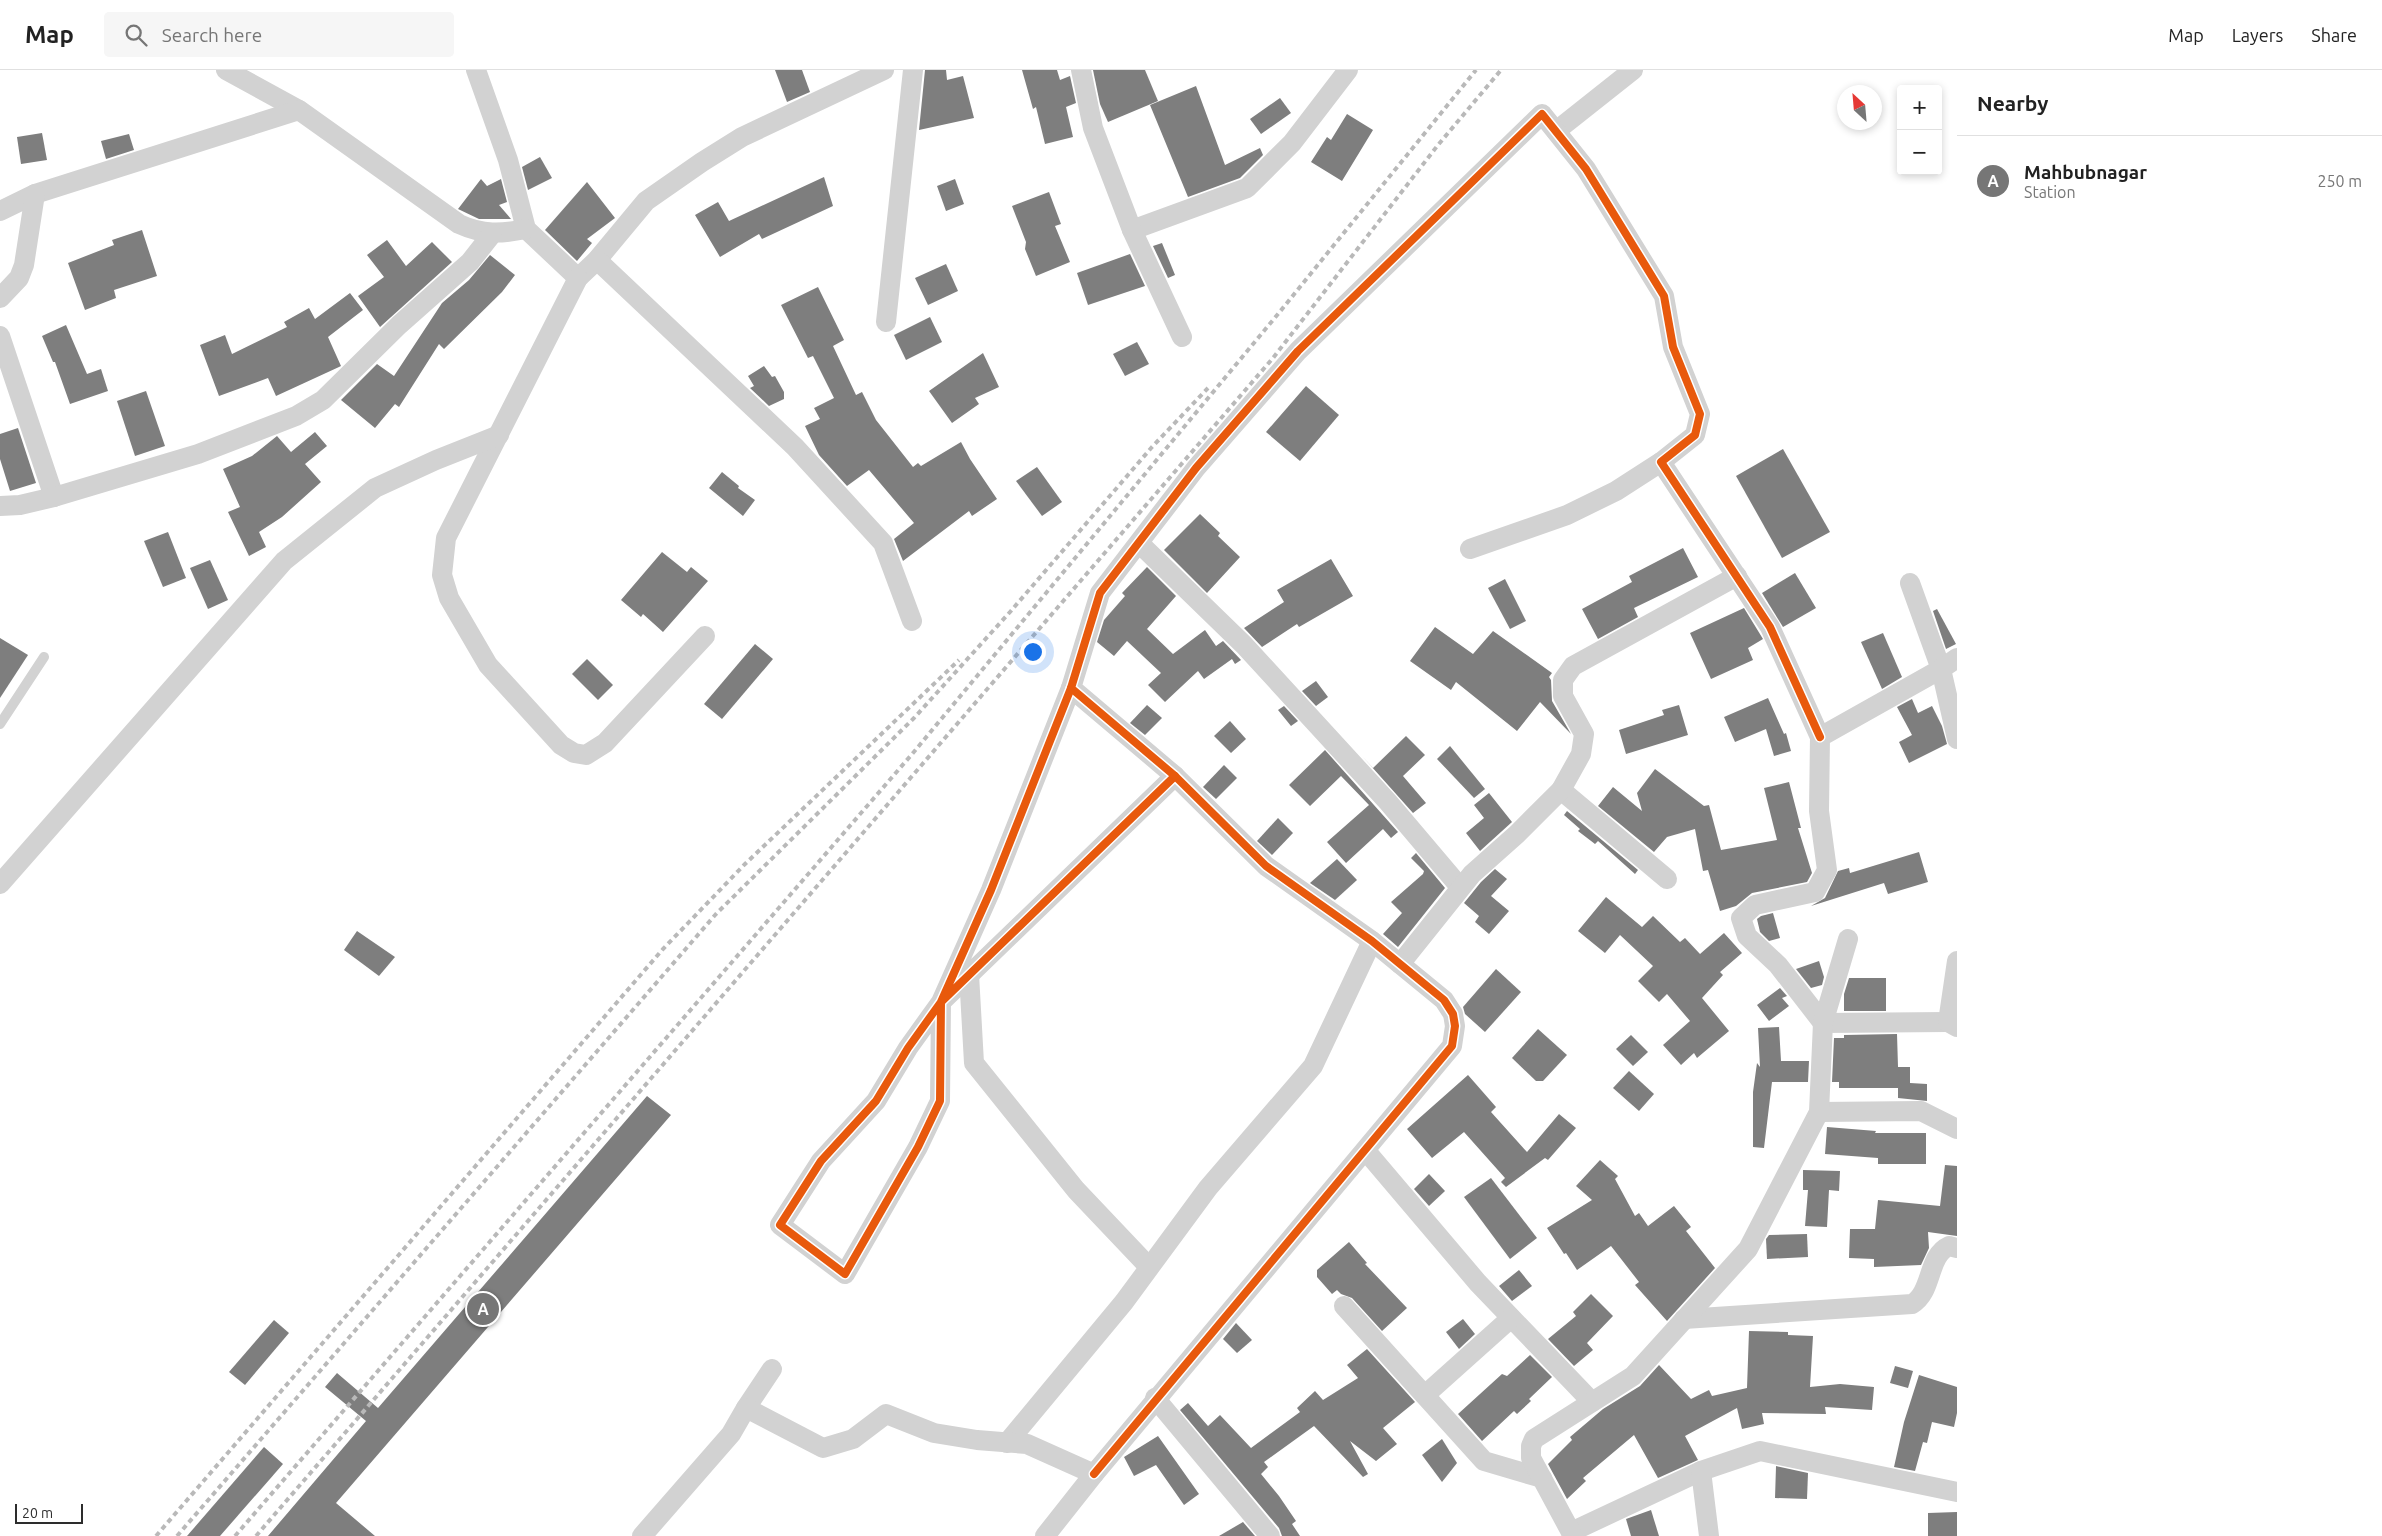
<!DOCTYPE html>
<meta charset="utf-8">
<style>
:root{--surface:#fff;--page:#f6f6f6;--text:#222;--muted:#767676;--line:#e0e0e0;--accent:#767676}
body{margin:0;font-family:Ubuntu,sans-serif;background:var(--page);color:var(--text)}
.controls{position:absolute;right:15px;top:15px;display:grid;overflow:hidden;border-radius:5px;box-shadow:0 2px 8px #0003}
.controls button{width:45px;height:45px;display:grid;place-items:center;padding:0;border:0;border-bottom:1px solid var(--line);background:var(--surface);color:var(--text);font:25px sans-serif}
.compass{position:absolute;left:1837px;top:15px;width:45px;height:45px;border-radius:50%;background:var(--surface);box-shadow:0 2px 8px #0003;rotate:334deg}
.scale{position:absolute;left:15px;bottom:12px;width:68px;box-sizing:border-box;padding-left:5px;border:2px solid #2d2d2d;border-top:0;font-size:14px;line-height:18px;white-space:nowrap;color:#2d2d2d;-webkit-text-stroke:4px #fff;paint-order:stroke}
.you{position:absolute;left:1032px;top:581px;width:18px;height:18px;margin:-12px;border:4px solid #fff;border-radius:50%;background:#1a73e8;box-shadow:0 0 0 8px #1a73e833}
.badge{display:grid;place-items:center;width:32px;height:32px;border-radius:50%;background:var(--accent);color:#fff;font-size:16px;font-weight:700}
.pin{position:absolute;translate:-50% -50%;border:2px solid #fff;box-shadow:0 1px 5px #0006}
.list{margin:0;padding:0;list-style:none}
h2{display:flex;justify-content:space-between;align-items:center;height:65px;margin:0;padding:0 20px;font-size:21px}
h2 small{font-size:16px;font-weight:400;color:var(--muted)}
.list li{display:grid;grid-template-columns:32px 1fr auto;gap:15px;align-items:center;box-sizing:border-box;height:90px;padding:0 20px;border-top:1px solid var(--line)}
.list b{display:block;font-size:19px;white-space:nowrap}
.list p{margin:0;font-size:16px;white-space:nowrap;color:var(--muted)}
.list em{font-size:16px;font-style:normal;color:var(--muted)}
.icon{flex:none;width:28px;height:28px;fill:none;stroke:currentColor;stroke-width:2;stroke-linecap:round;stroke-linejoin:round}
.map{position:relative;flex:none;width:1957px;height:1466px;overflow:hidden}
header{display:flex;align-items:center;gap:30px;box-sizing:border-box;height:70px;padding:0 25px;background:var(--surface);border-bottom:1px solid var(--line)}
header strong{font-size:24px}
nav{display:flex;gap:28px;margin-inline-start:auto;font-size:18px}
.search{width:350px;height:45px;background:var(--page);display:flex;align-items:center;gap:12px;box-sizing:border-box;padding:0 18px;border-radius:5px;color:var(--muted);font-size:19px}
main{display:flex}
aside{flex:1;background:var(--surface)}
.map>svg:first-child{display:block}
.building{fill:#7e7e7e}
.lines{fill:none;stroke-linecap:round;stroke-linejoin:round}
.service{stroke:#d2d2d2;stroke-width:10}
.minor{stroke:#d2d2d2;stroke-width:20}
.rail{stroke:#b9b9b9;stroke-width:4;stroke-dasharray:5 4;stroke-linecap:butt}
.cycleway-casing{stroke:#fff;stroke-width:11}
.cycleway{stroke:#e8590c;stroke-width:8}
</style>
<header>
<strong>Map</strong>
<div class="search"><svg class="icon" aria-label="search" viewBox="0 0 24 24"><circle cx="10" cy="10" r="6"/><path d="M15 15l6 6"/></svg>Search here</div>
<nav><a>Map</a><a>Layers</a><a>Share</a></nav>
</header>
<main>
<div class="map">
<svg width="1957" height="1466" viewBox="0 0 1957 1466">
<rect width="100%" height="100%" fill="#fff"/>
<g class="building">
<polygon points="775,0 802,0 810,22 787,32"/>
<polygon points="925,0 946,0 947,10 963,6 974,48 919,60"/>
<polygon points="1022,0 1057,0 1060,10 1070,6 1076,33 1066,37 1073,67 1045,74 1036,37 1033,39"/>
<polygon points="1093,0 1145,0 1158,31 1108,52 1100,34"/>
<polygon points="1196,16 1225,95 1260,78 1263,85 1240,108 1188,127 1150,35"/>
<polygon points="1280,28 1291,43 1261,64 1250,49"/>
<polygon points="1347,44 1373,60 1342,111 1311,92 1327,67 1331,70"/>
<polygon points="42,63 47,90 21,94 17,67"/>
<polygon points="129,64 134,80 106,89 101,71"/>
<polygon points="540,87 552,108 528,120 522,97"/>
<polygon points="824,107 833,136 762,169 759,164 720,187 695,145 718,132 729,151"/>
<polygon points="481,109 487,116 501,109 507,132 499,135 511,149 479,149 458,139"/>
<polygon points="955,109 964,134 946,141 937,116"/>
<polygon points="587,112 615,148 587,169 592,173 577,191 545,160"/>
<polygon points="1049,122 1061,154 1055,156 1070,192 1036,206 1025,179 1026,172 1012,136"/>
<polygon points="142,160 157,206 114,220 116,228 85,240 68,193 114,175 112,170"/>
<polygon points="387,170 406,196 432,172 452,192 380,257 358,226 384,207 367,185"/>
<polygon points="1162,173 1175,205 1168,208 1153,176"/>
<polygon points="1130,184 1145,216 1088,235 1077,203"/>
<polygon points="490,185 515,205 502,222 444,279 439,274 399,337 395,334 375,358 341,330 377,294 394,306 442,233 469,210"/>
<polygon points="946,194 958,221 928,235 915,208"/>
<polygon points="818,217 844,270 833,276 856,325 862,322 876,350 913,397 918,393 921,396 961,372 970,389 997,429 972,446 969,441 903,491 894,469 914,453 869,400 847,416 819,385 805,356 820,349 814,338 834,328 813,286 808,288 781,235"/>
<polygon points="350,223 363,240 328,267 341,296 339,297 276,326 268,308 219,326 200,275 225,265 232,284 287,257 284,252 309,238 315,249"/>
<polygon points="930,247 942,272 906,290 894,265"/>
<polygon points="66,255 87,304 101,299 108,321 70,334 55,292 53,292 42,266"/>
<polygon points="1137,272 1149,294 1125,306 1113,284"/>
<polygon points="983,283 999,317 975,328 979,334 952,353 929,321"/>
<polygon points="764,296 772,307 775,306 784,322 784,329 769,336 750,318 754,316 748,306"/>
<polygon points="1306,316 1339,345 1300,391 1266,362"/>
<polygon points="146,321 165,376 135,386 117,331"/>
<polygon points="18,358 36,413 10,421 0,389 0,364"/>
<polygon points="315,362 327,376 305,394 321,412 282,447 259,462 266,477 249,486 228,442 240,437 223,399 252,386 277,366 291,382"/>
<polygon points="1783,379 1830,462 1782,488 1736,406"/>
<polygon points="1037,397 1062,432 1042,446 1016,411"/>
<polygon points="722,402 739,416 738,418 755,430 743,446 709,418"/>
<polygon points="1200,444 1220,463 1218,466 1240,487 1207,523 1164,480"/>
<polygon points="168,462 186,508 163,517 144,471"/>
<polygon points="1683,478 1698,507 1634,538 1638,547 1598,569 1582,539 1632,512 1629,506"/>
<polygon points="662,482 687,502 691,497 708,511 663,562 643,544 641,547 621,530"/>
<polygon points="1331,489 1353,526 1299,557 1297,554 1262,577 1244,558 1284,532 1277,520"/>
<polygon points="210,490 228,530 208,539 190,498"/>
<polygon points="1147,497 1176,526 1147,559 1173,584 1205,560 1216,576 1223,571 1241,590 1235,594 1232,589 1204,609 1198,601 1165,632 1148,615 1161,603 1127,571 1114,586 1097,572 1104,550 1125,526 1122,523"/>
<polygon points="1795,503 1816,538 1783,557 1762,523"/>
<polygon points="1505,509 1526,551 1510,559 1488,518"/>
<polygon points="1744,538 1763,569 1748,578 1753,590 1711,609 1690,563"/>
<polygon points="1937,539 1956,574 1946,579 1933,541"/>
<polygon points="1435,557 1473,584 1493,561 1552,603 1549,607 1551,610 1552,631 1571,664 1540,632 1517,661 1456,612 1451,620 1410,591"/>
<polygon points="1883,563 1902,607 1882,619 1861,572"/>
<polygon points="0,568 28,585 0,628"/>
<polygon points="755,574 773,589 722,649 704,634"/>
<polygon points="587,589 613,615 598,630 572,604"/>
<polygon points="1316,611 1328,627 1316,636 1302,621"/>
<polygon points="1768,628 1784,664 1786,663 1791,681 1774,686 1766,659 1735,672 1724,647"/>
<polygon points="1912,629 1918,643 1932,636 1942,656 1947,674 1909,693 1899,672 1912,665 1897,637"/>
<polygon points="1147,635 1162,648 1145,665 1130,653"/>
<polygon points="1679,635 1688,665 1626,684 1619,660 1664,645 1662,640"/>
<polygon points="1284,636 1298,651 1291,656 1278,640"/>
<polygon points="1230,651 1246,669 1231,683 1214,666"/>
<polygon points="1406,666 1425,685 1403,706 1426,733 1413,743 1363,687 1373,698"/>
<polygon points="1450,676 1485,719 1474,728 1437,689"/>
<polygon points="1325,680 1398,762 1391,768 1383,759 1346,793 1327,772 1369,735 1341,706 1310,736 1289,715"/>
<polygon points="1224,695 1237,708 1216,729 1203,717"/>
<polygon points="1655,699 1704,736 1709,735 1721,780 1777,770 1764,718 1789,712 1801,758 1798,758 1812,803 1807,812 1752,823 1736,836 1720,841 1708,800 1703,801 1695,759 1667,767 1654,782 1598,736 1613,717 1642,741 1637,723"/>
<polygon points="1489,723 1512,752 1480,781 1466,763 1484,748 1474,735"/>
<polygon points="1567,741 1638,800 1635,804 1598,771 1595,774 1578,761 1580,759 1564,745"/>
<polygon points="1278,748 1293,763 1272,785 1257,771"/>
<polygon points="1919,782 1928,812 1888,824 1884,813 1811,836 1825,828 1838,801 1849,798 1850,803"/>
<polygon points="1416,783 1445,818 1398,877 1383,864 1402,843 1391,832 1423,804 1424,801 1411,788"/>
<polygon points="1337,789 1357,810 1335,830 1310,813"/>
<polygon points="1495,799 1507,809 1491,826 1509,841 1489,864 1475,852 1479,846 1464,833 1481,812"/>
<polygon points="1606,827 1642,857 1653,846 1680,872 1685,868 1700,884 1724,863 1742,883 1720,902 1723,905 1702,928 1729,961 1697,988 1694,983 1681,995 1663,975 1690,951 1667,924 1659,932 1638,911 1653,896 1620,865 1605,883 1578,861"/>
<polygon points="1773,843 1780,868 1769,871 1760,862 1757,849 1761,846"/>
<polygon points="357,861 395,887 379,906 344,880"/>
<polygon points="1819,891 1824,907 1822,915 1811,918 1796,899"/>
<polygon points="1496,899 1521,922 1485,962 1465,944 1463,937"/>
<polygon points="1849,908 1886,908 1886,941 1844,941 1844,924"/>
<polygon points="1780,918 1787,926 1782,928 1789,936 1769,951 1757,935"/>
<polygon points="1779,957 1781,991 1809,991 1808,1012 1772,1012 1764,1078 1753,1077 1753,1022 1757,993 1760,997 1758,958"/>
<polygon points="1538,959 1567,985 1543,1011 1536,1011 1512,988"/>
<polygon points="1897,964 1898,997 1910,997 1910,1013 1927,1014 1927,1031 1898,1028 1898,1018 1839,1018 1839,1012 1832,1012 1834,968 1844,968 1844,965"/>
<polygon points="1631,965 1648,982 1633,996 1616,979"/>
<polygon points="1629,1001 1654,1024 1639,1041 1613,1018"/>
<polygon points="1468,1005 1496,1037 1491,1042 1527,1082 1559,1044 1576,1058 1548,1090 1545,1088 1506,1117 1501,1112 1505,1108 1464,1062 1432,1088 1407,1059"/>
<polygon points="647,1026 671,1045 336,1433 375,1466 268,1466 366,1351 325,1317 337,1303 378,1338"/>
<polygon points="1827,1057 1876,1061 1875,1063 1926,1063 1926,1094 1878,1094 1878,1088 1825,1084"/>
<polygon points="1600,1090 1618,1106 1615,1109 1635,1146 1639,1143 1648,1156 1674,1136 1691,1157 1686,1161 1715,1198 1667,1251 1635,1215 1639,1212 1611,1176 1577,1200 1566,1183 1564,1184 1547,1158 1592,1130 1576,1116"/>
<polygon points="1945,1095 1957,1096 1957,1166 1928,1162 1929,1178 1921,1195 1874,1197 1874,1189 1849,1188 1850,1159 1875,1159 1878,1130 1940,1136"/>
<polygon points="1803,1100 1840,1101 1839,1121 1829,1120 1827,1157 1805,1156 1808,1120 1803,1120"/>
<polygon points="1429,1104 1445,1121 1429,1136 1414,1119"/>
<polygon points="1491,1108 1537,1168 1510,1189 1464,1127"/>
<polygon points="1807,1164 1808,1187 1767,1189 1766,1169 1769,1165"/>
<polygon points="1349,1172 1367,1193 1365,1194 1407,1238 1382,1261 1352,1228 1341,1224 1337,1220 1332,1224 1317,1207 1317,1200"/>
<polygon points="1519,1200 1532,1216 1512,1231 1499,1216"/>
<polygon points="1591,1224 1613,1246 1587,1273 1593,1280 1574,1296 1548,1269 1576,1246 1573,1242"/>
<polygon points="1463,1249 1475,1264 1459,1279 1446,1262"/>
<polygon points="274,1250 289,1263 245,1315 229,1302"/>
<polygon points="1236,1253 1252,1270 1237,1283 1223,1269"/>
<polygon points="1749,1261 1788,1262 1788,1265 1813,1266 1810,1317 1840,1314 1874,1317 1872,1340 1825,1337 1826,1344 1762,1343 1764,1354 1742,1359 1737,1338 1685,1366 1698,1390 1658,1408 1634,1365 1583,1408 1586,1411 1567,1429 1548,1394 1572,1370 1570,1367 1603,1339 1640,1316 1659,1295 1691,1329 1709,1320 1712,1326 1747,1318"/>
<polygon points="1367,1279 1415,1332 1383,1358 1397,1374 1376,1391 1350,1371 1368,1404 1363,1407 1314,1356 1264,1392 1268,1397 1261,1404 1279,1426 1296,1451 1292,1454 1300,1466 1282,1466 1279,1458 1180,1340 1188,1333 1208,1356 1220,1345 1251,1378 1300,1342 1297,1338 1315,1321 1323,1330 1358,1308 1347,1295"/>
<polygon points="1530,1285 1552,1307 1529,1329 1531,1331 1517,1344 1514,1341 1482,1371 1458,1344 1502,1304 1507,1306"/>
<polygon points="1895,1296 1913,1301 1908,1318 1890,1313"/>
<polygon points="1919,1305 1957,1317 1957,1343 1954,1357 1932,1352 1927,1373 1923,1372 1915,1401 1894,1397 1904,1352"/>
<polygon points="1158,1366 1199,1424 1184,1435 1156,1395 1134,1406 1124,1387"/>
<polygon points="1442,1369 1457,1393 1442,1412 1422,1385"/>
<polygon points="264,1377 283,1394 220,1466 187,1466"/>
<polygon points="1776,1396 1808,1403 1807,1429 1775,1428"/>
<polygon points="1651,1440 1659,1466 1631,1466 1626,1449"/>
<polygon points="1957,1442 1957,1466 1928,1466 1928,1443"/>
<polygon points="1243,1452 1255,1466 1219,1466"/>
</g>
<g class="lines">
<polyline class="service" points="0,654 44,587"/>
<g class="minor">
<polyline points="226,0 299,40"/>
<polyline points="476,0 508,90 526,159 578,208 597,190 646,131 702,92 742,67 884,0"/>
<polyline points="1081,0 1093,58 1132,160 1247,118 1292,73 1348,0"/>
<polyline points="1556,61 1633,0"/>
<path d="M 0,141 L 35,124 L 299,40 L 459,154 C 483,165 501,164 526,159"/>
<polyline points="1132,160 1182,267"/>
<polyline points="597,190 795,377 883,473 912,551"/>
<polyline points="578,208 446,468 442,505 449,528 488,595 561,675 574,683 586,685 605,673 705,566"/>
<polyline points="0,228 19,208 24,195 35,124"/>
<polyline points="886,252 913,0"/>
<polyline points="0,266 54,427"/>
<polyline points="0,436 20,435 54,427 198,384 296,346 323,330 399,255 470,192 492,164"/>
<polyline points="1139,473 1244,575 1388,732 1460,817"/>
<polyline points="1470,479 1567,445 1616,421 1661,392"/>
<polyline points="1910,513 1941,599 1820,667 1819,741 1827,800 1815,822 1755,835 1741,848 1747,866 1778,895 1823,953 1948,952"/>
<polyline points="1957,588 1941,599 1957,669"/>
<polyline points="1071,618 991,820 941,932 940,1031 918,1077 845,1204 780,1155 821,1091 876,1031 908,978 941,932 1175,706"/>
<polyline points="1561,720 1667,809"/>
<polyline points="0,814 284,491 375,418 436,390 499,365"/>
<polyline points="1957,891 1948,952 1957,957"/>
<polyline points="1400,894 1472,804 1517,764 1561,720 1581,684 1584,664 1563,626 1563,610 1573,596 1737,506"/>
<polyline points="969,904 974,993 1076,1120 1149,1197"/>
<polyline points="1819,1042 1921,1041 1957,1059"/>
<polyline points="1366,1081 1478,1213 1592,1332"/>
<polyline points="1344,1236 1484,1391 1542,1408"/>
<path d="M 1684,1249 L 1912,1234 C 1933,1222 1927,1186 1949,1176 L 1957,1178"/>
<polyline points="1425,1325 1511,1248"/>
<polyline points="1155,1328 1270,1466"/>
<polyline points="746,1338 772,1299"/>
<polyline points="1007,1373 1124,1232 1208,1118 1313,996 1372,871"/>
<polyline points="1094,1404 1452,976 1455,956 1453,944 1444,930 1372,871 1266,796 1175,706 1071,618 1100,523 1196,398 1298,281 1542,44 1586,99 1664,226 1673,277 1700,344 1695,365 1661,392 1770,557 1820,667"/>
<polyline points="1571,1462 1701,1401"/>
<polyline points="642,1466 731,1364 746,1338 823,1378 853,1369 886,1344 934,1363 977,1370 1027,1374 1094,1404 1045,1466"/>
<polyline points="1573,1466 1531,1388 1531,1376 1534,1369 1633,1306 1748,1179 1819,1042 1823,953 1848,869"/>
<polyline points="1709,1466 1701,1401 1760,1381 1957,1422"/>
</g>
<g class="rail">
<polyline points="156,1466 663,879 745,794 959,590"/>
<polyline points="177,1466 716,844 914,648 1010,542 1152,377 1208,318"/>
<polyline points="235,1466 913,683 1278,244 1476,0"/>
<polyline points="256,1466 1273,288 1438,75 1501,0"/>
</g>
<g class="cycleway-casing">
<g id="cycleway">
<polyline points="1071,618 991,820 941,932 940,1031 918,1077 845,1204 780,1155 821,1091 876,1031 908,978 941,932 1175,706"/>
<polyline points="1094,1404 1452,976 1455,956 1453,944 1444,930 1372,871 1266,796 1175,706 1071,618 1100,523 1196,398 1298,281 1542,44 1586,99 1664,226 1673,277 1700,344 1695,365 1661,392 1770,557 1820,667"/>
</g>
</g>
<use href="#cycleway" class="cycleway"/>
</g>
</svg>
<div class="controls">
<button>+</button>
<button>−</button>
</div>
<svg class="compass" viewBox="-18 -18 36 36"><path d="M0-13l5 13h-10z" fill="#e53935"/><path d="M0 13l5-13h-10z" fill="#767676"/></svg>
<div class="scale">20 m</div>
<div class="you"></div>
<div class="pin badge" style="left:483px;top:1239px">A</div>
</div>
<aside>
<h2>Nearby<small></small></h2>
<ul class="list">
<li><span class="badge">A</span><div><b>Mahbubnagar</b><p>Station</p></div><em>250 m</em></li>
</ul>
</aside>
</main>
